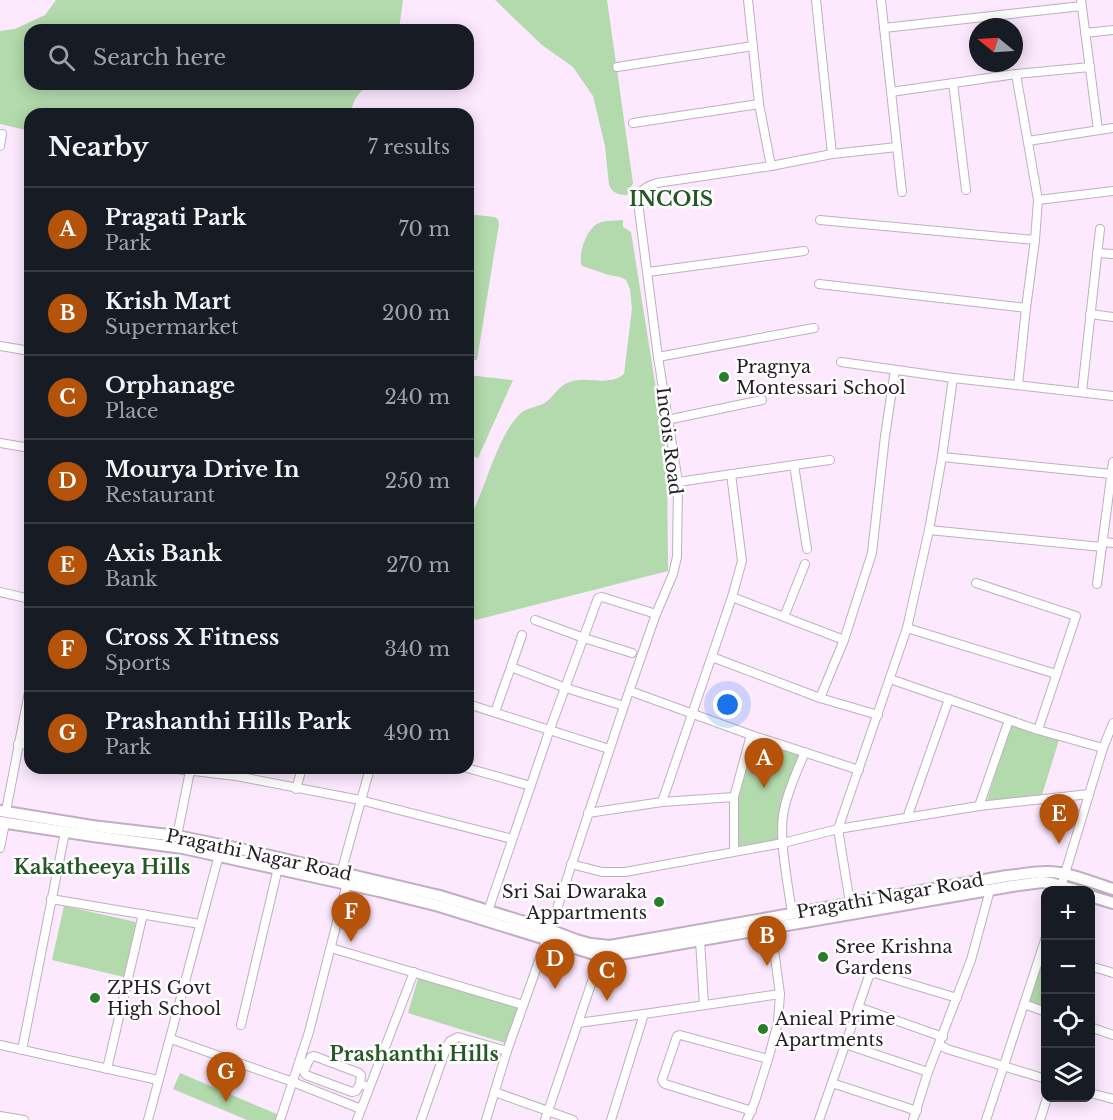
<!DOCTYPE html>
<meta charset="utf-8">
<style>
:root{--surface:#171b24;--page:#20242c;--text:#f1f3f6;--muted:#9ea1a6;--line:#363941;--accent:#b45309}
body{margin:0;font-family:"Libre Baskerville",serif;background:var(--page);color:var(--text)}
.controls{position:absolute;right:18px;bottom:18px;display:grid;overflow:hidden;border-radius:12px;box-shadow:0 3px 15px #0003}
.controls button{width:54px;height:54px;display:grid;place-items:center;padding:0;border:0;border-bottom:2px solid var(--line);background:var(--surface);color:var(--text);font:30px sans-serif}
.compass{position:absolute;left:969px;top:18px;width:54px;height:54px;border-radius:50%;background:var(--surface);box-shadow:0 3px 15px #0003;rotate:288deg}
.you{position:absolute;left:728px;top:705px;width:21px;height:21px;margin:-15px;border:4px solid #fff;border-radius:50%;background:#1a73e8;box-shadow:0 0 0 9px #1a73e833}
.badge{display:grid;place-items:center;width:39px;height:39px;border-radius:50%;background:var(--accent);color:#fff;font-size:20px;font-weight:700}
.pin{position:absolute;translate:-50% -50px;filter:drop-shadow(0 2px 3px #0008)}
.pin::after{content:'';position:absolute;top:32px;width:21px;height:18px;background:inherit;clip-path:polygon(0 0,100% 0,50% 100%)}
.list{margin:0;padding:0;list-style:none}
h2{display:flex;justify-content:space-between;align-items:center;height:78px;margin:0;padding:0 24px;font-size:26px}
h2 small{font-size:20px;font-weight:400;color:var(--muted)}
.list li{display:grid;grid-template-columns:39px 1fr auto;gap:18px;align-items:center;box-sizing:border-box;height:84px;padding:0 24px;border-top:2px solid var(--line)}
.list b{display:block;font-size:22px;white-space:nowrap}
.list p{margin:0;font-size:20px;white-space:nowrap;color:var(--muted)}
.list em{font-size:20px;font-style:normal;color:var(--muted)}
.icon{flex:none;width:33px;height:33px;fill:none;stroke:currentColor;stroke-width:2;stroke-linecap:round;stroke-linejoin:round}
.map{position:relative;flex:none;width:1113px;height:1120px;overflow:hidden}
.search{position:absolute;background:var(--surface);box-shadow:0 3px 15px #0003;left:24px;top:24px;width:450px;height:66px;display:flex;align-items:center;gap:15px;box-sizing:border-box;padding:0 21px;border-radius:18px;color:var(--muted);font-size:22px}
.panel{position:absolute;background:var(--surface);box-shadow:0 3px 15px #0003;left:24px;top:108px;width:450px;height:666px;border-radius:18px}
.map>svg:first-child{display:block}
.green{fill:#b2daac}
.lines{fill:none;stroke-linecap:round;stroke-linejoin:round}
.minor-casing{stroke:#c0aec2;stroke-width:10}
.secondary-casing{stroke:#c0aec2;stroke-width:14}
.minor{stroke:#fff;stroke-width:8}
.secondary{stroke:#fff;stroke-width:10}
.poi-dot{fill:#287e2b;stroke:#fff;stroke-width:2}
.labels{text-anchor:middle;stroke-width:5;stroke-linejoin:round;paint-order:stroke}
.poi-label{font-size:18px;fill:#251e25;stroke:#fff;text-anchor:start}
.street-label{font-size:18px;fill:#251e25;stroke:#fff}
.neighbourhood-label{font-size:20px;font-weight:bold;fill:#245925;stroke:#fff}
</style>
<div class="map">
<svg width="1113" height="1120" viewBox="0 0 1113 1120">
<rect width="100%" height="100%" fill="#fce9fe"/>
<g class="green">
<path d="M 56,0 L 403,0 L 399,30 L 30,30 L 30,84 L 370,84 C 359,92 352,100 351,114 L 30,114 L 30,131 L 0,124 L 0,31 L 15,29 L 45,15 Z"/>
<path d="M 495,0 L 607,0 L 633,183 L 627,195 C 619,195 612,193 609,185 L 605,146 L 593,96 L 573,67 L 542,45 Z"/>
<polygon points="468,214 494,217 498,219 499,224 477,360 468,360"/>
<path d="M 623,220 L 623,227 L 631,232 L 667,458 L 668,571 L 476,620 C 468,613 473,603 468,594 C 468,575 466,549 468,530 C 469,518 476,506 480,495 C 490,471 502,430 521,413 C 528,407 539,407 546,402 C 554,396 558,387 567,383 C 585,374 608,388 624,374 L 632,309 L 630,289 L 626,280 L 620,277 L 609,275 L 582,266 C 577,256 587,227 599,223 C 606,220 616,221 623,220 Z"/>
<polygon points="468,375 513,380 478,458 468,454"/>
<polygon points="1011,726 1059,740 1042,795 986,803"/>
<polygon points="753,739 800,754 800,756 779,840 741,846 738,845 736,842 739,796"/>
<polygon points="64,906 136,922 124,977 52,960"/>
<polygon points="1045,956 1045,1008 1029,1002"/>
<polygon points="419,975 520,1007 508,1044 408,1013"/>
<polygon points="180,1073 279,1115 277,1120 247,1120 173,1089"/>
</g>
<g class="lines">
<g class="minor-casing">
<g id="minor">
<polyline points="748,0 759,104 771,166"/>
<polyline points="816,0 832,154"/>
<polyline points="881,0 902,192"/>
<polyline points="1081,0 1098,130"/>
<polyline points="884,28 1082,6"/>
<polyline points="1085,33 1113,30"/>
<polyline points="617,67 753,46"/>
<polyline points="1016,74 1038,200 1035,240 1026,308 1018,385"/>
<polyline points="953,83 966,190"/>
<polyline points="891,92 1016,74 1090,67"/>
<polyline points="633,123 759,104"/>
<polyline points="1028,141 1113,128"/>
<polyline points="0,146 2,134"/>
<polyline points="1038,200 1113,191"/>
<polyline points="820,220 1035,240"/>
<polyline points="1097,253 1113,254"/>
<polyline points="648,272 804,251"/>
<polyline points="819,284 1026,308"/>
<polyline points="1090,314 1113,317"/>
<polyline points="0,346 30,351"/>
<polyline points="658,357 814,328"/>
<polyline points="841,362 953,378 1113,396"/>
<polyline points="1082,392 1100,229"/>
<polyline points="667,420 762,400"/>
<polyline points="0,443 30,448"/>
<polyline points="942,457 1111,474"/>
<polyline points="794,465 830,460"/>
<polyline points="678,482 794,465 807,549"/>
<polyline points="929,530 1102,547"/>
<polyline points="1103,542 1113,543"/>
<polyline points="976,583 1076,616 1038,730"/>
<polyline points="1097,584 1113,462"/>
<polyline points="0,592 30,599"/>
<polyline points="732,597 844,640"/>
<polyline points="784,617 805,564"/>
<polyline points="535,620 584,638 632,653"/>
<polyline points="907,628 1056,674"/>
<polyline points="522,635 511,667 566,688 624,706"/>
<polyline points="712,657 820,698 878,715"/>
<polyline points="890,679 1038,730 1103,748"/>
<polyline points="630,691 751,735 859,770"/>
<polyline points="820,698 844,640 872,553 885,436 895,370"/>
<polyline points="468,704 609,749"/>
<polyline points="495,712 511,667"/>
<polyline points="18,744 30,745"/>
<polyline points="169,768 236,776 360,800 512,839"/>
<polyline points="467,768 531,786"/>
<polyline points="296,789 302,768"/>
<polyline points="662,802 732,597 742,561 731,474"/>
<polyline points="979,806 1009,720"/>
<polyline points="6,811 30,687"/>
<polyline points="588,813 662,802 734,797"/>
<polyline points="907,818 949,699"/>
<polyline points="177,836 190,771"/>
<polyline points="0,848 5,823"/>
<polyline points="734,851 734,797 751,735"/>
<polyline points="571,864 602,872 625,872 783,843 838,829 979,806 1089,794"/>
<polyline points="341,873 370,768"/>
<polyline points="1060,890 1103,748 1113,723"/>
<polyline points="51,899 200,924"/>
<polyline points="850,903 838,829 907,628 929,530 942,457 953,378"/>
<polyline points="488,911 550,729 598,598 602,597 656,614"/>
<path d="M 792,913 C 788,884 778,837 784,810 C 788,790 797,771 805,752"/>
<polyline points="700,940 704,1005"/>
<polyline points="331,948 523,1005"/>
<polyline points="1090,966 1113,973"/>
<polyline points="1024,1004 1046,1012"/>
<polyline points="858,1007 943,1037"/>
<polyline points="578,1023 644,1014 780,994 771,928"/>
<polyline points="241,1025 278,868"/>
<polyline points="1090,1027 1113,1035"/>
<polyline points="171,1039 293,1082 361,1109"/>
<polyline points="845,1044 928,1072"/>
<polyline points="0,1045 158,1080"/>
<polyline points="940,1045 947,1049 1046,1079"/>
<polyline points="22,1050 65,832"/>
<polyline points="300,1061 307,1064 311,1057 314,1056 359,1073 361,1075 360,1084 369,1087"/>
<polyline points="307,1064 304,1072 306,1075 352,1092 356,1091 360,1084"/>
<polyline points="107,1069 143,914"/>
<polyline points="832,1083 917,1111"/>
<polyline points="495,1092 573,1120"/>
<polyline points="1090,1093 1113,1099"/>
<polyline points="752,1111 665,1084 663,1082 662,1080 677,1036 680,1035 768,1059"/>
<polyline points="0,1116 24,1120"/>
<polyline points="148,1120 219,855"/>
<polyline points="280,1120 309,1032 347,883"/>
<polyline points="357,1120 414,972"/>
<polyline points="421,1120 447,1046 450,1041 458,1037 507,1051"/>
<path d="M 486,1120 L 507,1051 L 550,930 L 624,706 L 656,614 L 673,574 L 677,557 L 678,482 L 658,357 L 639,210 C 638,193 640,188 657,183 L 771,166 L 832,154 L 897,147"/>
<polyline points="545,1120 601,955"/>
<polyline points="611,1120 644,1014"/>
<polyline points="747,1120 755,1101 769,1056 778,1022 780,994"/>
<polyline points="819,1120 869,976 874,973 957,998"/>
<polyline points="913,1120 928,1072 971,960 990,890"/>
<polyline points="986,1120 1046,937"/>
<polyline points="1040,1120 1047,1098"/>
</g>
</g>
<g class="secondary-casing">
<g id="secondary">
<path d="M 0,811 L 92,826 L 177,836 L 245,850 L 440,896 L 550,930 L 576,940 L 591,944 L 610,946 L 1007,876 C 1021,875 1036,871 1050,872 C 1071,873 1093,883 1113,889"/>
<polyline points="0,822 93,836 183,848 379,891 439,906 591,953 612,955 632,952 1012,886 1042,882 1051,883 1075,890"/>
<polyline points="1090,896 1113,903"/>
</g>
</g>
<use href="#minor" class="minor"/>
<use href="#secondary" class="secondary"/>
</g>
<g class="poi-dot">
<circle cx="724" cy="377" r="6"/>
<circle cx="659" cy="902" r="6"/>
<circle cx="823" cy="957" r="6"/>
<circle cx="95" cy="998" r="6"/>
<circle cx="763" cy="1029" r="6"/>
</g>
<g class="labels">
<g class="poi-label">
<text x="736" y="373">Pragnya<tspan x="736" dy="21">Montessari School</tspan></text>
<text x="647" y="898" text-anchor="end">Sri Sai Dwaraka<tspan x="647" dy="21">Appartments</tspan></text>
<text x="835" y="953">Sree Krishna<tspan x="835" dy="21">Gardens</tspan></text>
<text x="107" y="994">ZPHS Govt<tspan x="107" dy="21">High School</tspan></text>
<text x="775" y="1025">Anieal Prime<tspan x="775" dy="21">Apartments</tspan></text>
</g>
<g class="street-label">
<text transform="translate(669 441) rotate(83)" y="6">Incois Road</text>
<text transform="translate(259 855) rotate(12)" y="6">Pragathi Nagar Road</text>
<text transform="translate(890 896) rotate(-10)" y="6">Pragathi Nagar Road</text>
</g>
<g class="neighbourhood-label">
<text x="671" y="206">INCOIS</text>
<text x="102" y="874">Kakatheeya Hills</text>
<text x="414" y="1061">Prashanthi Hills</text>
</g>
</g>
</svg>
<div class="controls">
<button>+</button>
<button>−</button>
<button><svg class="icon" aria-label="locate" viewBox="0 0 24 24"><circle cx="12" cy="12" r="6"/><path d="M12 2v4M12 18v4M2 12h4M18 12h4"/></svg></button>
<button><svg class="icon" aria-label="layers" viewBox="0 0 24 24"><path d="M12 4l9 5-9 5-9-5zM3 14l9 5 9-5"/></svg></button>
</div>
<svg class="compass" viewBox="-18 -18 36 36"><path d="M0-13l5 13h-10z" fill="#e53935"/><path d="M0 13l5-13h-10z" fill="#9ea1a6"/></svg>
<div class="you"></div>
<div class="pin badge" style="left:764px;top:788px">A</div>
<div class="pin badge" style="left:767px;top:966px">B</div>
<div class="pin badge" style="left:607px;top:1001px">C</div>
<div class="pin badge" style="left:555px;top:989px">D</div>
<div class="pin badge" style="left:1059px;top:844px">E</div>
<div class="pin badge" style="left:351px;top:942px">F</div>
<div class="pin badge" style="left:226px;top:1102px">G</div>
<div class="search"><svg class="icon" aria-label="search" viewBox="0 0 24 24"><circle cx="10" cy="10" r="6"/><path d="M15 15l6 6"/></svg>Search here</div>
<section class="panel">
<h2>Nearby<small>7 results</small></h2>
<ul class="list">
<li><span class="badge">A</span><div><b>Pragati Park</b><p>Park</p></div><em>70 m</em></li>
<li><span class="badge">B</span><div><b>Krish Mart</b><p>Supermarket</p></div><em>200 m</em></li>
<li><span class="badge">C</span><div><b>Orphanage</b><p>Place</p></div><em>240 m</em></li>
<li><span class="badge">D</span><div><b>Mourya Drive In</b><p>Restaurant</p></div><em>250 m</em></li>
<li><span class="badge">E</span><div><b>Axis Bank</b><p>Bank</p></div><em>270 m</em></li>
<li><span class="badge">F</span><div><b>Cross X Fitness</b><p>Sports</p></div><em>340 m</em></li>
<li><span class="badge">G</span><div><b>Prashanthi Hills Park</b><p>Park</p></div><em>490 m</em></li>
</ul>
</section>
</div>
